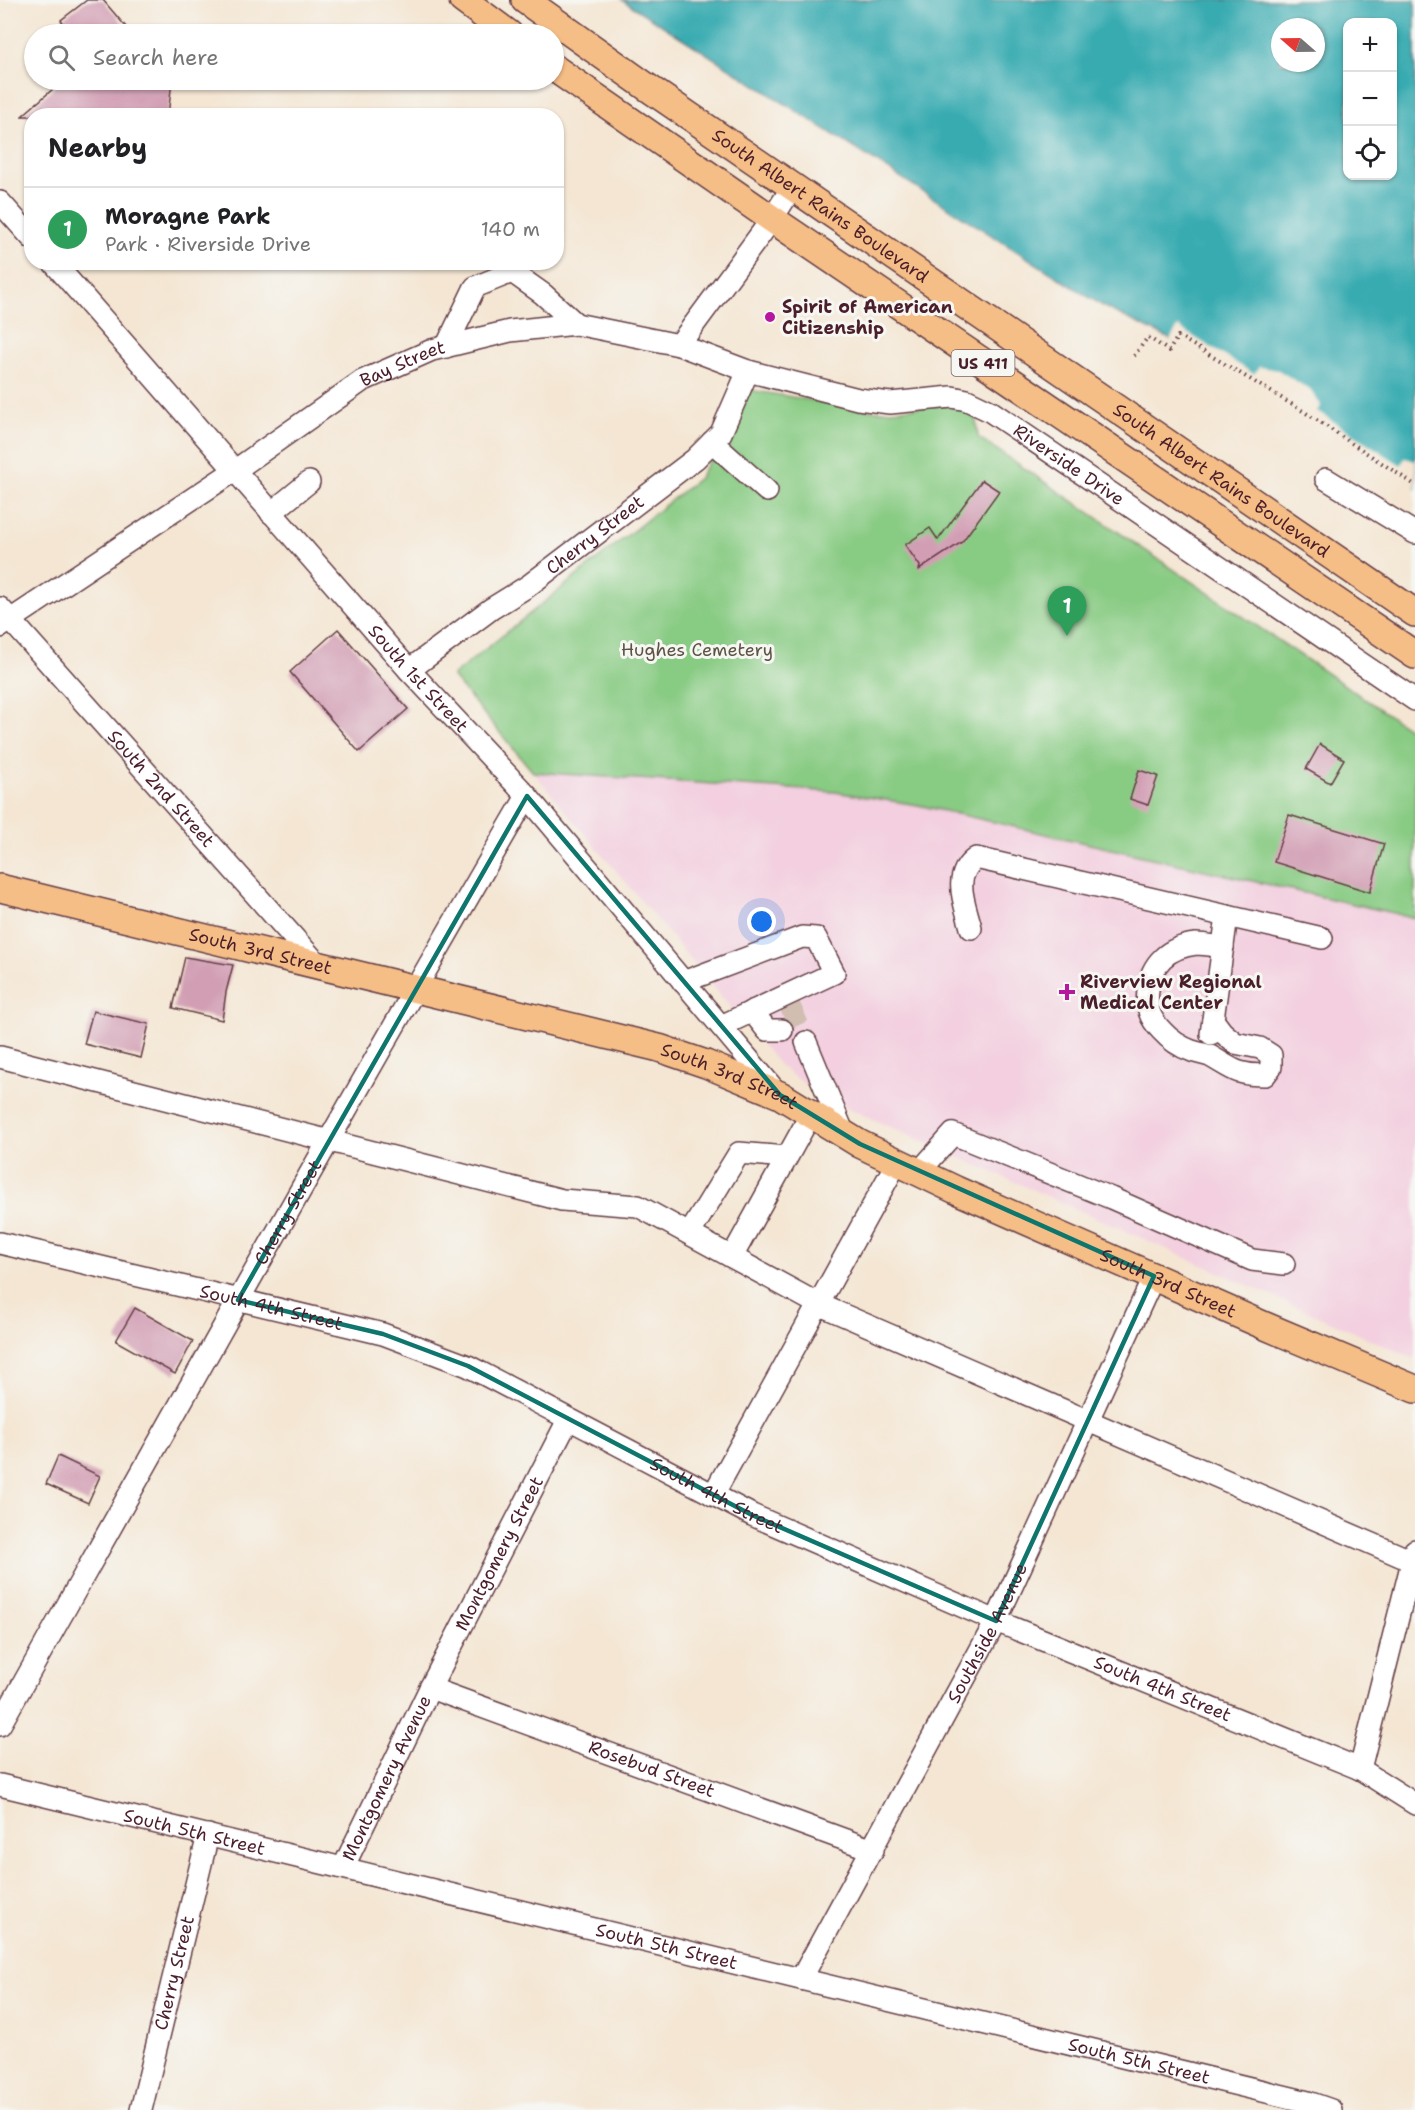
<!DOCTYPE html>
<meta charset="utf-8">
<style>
:root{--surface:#fff;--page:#f6f6f6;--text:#202124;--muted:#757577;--line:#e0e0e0;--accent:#0f766e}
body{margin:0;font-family:"Shantell Sans",sans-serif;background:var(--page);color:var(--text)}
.controls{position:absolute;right:18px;top:18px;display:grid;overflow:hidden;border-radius:12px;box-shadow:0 2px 4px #0004}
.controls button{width:54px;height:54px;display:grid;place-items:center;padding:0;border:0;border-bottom:2px solid var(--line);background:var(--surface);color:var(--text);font:30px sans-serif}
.compass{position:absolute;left:1271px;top:18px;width:54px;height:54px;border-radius:50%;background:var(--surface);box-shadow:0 2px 4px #0004;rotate:290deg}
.you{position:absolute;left:762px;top:922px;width:21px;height:21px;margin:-15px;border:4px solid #fff;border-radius:50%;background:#1a73e8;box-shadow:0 0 0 9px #1a73e833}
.badge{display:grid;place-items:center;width:39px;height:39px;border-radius:50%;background:var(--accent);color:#fff;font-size:20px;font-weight:700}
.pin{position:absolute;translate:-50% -50px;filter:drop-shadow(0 2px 3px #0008)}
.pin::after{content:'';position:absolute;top:32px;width:21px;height:18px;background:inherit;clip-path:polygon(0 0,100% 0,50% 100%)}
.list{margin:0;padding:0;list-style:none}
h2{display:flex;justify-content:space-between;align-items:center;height:78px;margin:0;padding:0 24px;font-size:26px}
h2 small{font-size:20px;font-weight:400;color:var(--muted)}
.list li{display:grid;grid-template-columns:39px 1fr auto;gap:18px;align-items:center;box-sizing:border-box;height:84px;padding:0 24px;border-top:2px solid var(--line)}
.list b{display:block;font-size:22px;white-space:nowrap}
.list p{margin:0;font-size:20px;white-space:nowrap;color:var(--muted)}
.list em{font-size:20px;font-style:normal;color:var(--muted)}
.icon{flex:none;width:33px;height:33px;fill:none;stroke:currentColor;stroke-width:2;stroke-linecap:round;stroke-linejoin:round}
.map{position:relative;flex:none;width:1415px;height:2110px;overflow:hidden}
.search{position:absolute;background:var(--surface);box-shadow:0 2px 4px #0004;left:24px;top:24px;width:540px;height:66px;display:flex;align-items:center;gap:15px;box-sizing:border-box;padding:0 21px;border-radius:33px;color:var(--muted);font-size:22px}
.panel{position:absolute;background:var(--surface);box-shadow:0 2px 4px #0004;left:24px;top:108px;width:540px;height:162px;border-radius:24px}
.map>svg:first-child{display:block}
.built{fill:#f3cfdf}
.green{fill:#88cb83;stroke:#697557;stroke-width:1.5}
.water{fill:#38abb1;stroke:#41656e;stroke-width:1.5;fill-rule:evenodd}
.pier{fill:#f4e6d3}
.building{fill:#d29eb4}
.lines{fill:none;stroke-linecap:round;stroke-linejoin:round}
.minor-tunnel{stroke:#d2beb1;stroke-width:21;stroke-dasharray:21 10;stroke-linecap:butt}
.minor-casing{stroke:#643d44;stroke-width:24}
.major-casing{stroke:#643d44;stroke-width:30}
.path{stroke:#643d44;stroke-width:4;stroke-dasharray:1.5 4.5;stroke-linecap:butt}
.minor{stroke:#fff;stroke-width:21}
.major{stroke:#f6be87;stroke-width:27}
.marked{fill:none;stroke:#0f766e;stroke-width:4.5;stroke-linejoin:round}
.poi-dot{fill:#b5179e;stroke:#f6f6f2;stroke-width:2}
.labels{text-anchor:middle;stroke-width:6;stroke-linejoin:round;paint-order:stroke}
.shield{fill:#f6f6f2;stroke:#7e6067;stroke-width:1.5}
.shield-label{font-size:16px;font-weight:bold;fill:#4a1f2b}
.street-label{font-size:18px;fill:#4a1f2b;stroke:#f6f6f2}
.poi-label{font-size:18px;font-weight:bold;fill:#4a1f2b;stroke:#f6f6f2;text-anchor:start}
.park-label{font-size:18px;fill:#5d5345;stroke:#f6f6f2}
</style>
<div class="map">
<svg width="1415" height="2110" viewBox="0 0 1415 2110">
<rect width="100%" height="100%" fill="#f6f6f2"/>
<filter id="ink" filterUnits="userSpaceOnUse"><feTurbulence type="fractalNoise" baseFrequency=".0167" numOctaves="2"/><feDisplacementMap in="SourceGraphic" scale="12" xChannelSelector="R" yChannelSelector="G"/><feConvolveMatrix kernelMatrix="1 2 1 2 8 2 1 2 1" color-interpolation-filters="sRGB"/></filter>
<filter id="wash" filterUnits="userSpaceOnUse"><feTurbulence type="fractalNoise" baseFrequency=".008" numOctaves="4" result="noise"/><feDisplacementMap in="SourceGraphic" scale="24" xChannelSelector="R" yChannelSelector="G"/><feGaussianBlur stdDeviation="1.35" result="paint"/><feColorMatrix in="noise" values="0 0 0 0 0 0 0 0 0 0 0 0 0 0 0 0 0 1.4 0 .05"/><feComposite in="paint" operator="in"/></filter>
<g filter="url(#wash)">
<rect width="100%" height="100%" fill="#f4e6d3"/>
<polygon class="built" points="533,772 835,792 918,805 1415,918 1415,1359 820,1096 780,1066"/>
<polygon class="green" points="749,390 878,411 944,405 969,411 976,420 978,437 1415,733 1415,918 918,805 835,792 533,772 452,676 699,478"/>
<path class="water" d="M 622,0 L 1415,0 L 1415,489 L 1172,340 L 1106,308 ZM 1348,22 L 1392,22 L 1392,176 L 1348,176 ZM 1280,27 L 1316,27 L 1316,63 L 1280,63 Z"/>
<polygon class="pier" points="1178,327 1254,374 1259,367 1278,370 1310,390 1321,405 1317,411 1401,465 1405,458 1415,461 1415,492 1170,340"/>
<g id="blocks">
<g class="building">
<polygon points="87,0 103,0 132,34 48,34 63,23 61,20"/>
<polygon points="55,80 172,80 168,116 22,116 54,88"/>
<polygon points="982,480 999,491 962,542 919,570 920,566 905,545 930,528 938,540"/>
<polygon points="338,629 408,709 359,752 290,672"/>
<polygon points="1320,744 1344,759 1330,783 1306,769"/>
<polygon points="1139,770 1158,776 1148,805 1130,799"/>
<polygon points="1289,815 1384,844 1370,892 1274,862"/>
<polygon points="185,957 233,965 226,992 222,1020 173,1008"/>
<polygon points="93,1011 149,1024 141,1058 84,1044"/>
<polygon points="135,1308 193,1341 175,1374 116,1341"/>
<polygon points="58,1456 100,1476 88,1503 46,1484"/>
</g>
</g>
</g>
<g filter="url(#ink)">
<use href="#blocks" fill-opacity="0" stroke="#643d44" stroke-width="1.5"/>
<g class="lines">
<polyline class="minor-tunnel" points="790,1006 806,1042"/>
<g class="minor-casing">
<g id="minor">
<polyline points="0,202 32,238"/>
<path id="s1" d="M 53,262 L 409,670 L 527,796 L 778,1094"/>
<polyline points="679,345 772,219 793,186"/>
<polyline points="446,347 475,287 512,272 543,294 576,324"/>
<polyline points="712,442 767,491"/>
<polyline points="1326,479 1415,533"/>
<polyline points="271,513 309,482"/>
<path id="s2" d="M 0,608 L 320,967"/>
<path id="s3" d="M 0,627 L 234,471 L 362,381 L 432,350 L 510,331 L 576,324 L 679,345 L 748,371 L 858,399 L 890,403 L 952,397 L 967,400 L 990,411 L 1415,700"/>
<path id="s4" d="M 409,670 L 491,609 L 528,586 L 695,459 L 721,433 L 748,371"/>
<path d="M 971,928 C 965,903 951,876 976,858 L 1322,938"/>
<polyline points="683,982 802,937 816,938 834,973 721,1026"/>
<polyline points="752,1011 767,1030 782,1030"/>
<path d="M 1213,1020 L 1222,1032 L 1235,1043 L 1260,1048 L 1271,1055 L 1271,1067 L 1265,1075 C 1236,1075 1233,1069 1210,1056 C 1204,1054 1198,1053 1192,1051 C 1181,1047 1170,1040 1162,1031 C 1149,1018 1146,1007 1148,990 C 1151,963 1169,947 1196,944 C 1204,944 1215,946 1223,947"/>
<polyline points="1211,1034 1227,916"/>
<polyline points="806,1042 844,1134"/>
<polyline points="0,1057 562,1200 638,1206 818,1304 1412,1561"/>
<polyline points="919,1172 953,1134 1111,1198 1252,1260 1284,1264"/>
<polyline points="690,1233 739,1153 786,1157"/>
<path id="s5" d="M 0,1243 L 383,1334 L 468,1366 L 752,1515 L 996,1621 L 1360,1769 L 1415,1804"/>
<polyline points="732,1257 811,1114"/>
<polyline points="713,1495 897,1162"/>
<path id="s6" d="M 430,1688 L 873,1850"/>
<path id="s7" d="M 0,1725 C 174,1415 347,1104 527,796"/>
<polyline points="1360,1769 1415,1550"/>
<path id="s8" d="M 0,1785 L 1308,2102 L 1331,2110"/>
<path id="s9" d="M 343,1868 L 430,1688 L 568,1420"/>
<path id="s10" d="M 801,1979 L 996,1621 L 1154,1276"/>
<path id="s11" d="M 141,2110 L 208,1835"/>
</g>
</g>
<g class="major-casing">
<g id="major">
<polyline points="463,0 509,34"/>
<path id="s12" d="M 525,0 L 647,87 L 1415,613"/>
<polyline points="554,68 772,219 1415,655"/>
<path id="s13" d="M 0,888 L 659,1048 L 706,1064 L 780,1095 L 860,1144 L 956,1190 L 1263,1325 L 1415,1389"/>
</g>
</g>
<polyline class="path" points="1134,356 1148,337 1169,351 1178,336 1303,411 1415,485"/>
<use href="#minor" class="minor"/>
<use href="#major" class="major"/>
</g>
</g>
<path class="marked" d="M 527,796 L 780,1095 L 860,1144 L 1154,1276 L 996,1621 L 752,1515 L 468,1366 L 383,1334 L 238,1300 Z"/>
<g class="poi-dot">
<circle cx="770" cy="317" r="6"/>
<path d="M1064 983h6v6h6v6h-6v6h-6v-6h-6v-6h6z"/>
</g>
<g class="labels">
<rect class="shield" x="951.5" y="350" width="63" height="26" rx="4.5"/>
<g class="shield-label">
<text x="983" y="369">US 411</text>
</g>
<g class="street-label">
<text dy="6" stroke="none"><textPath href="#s12" startOffset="360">South Albert Rains Boulevard</textPath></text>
<text dy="6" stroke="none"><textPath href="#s3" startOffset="482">Bay Street</textPath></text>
<text dy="6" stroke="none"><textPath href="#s3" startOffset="1184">Riverside Drive</textPath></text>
<text dy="6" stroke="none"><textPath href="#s12" startOffset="846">South Albert Rains Boulevard</textPath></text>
<text dy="6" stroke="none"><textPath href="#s4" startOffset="230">Cherry Street</textPath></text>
<text dy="6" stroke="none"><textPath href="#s1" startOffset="554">South 1st Street</textPath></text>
<text dy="6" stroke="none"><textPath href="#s2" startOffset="242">South 2nd Street</textPath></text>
<text dy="6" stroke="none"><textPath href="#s13" startOffset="268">South 3rd Street</textPath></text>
<text dy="6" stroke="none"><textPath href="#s13" startOffset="754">South 3rd Street</textPath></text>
<text dy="6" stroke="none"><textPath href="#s7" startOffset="588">Cherry Street</textPath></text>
<text dy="6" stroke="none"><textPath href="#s13" startOffset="1240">South 3rd Street</textPath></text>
<text dy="6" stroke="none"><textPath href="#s5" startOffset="279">South 4th Street</textPath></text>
<text dy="6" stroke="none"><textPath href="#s5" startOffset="765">South 4th Street</textPath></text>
<text dy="6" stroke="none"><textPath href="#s9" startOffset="351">Montgomery Street</textPath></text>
<text dy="6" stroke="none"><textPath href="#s10" startOffset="393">Southside Avenue</textPath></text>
<text dy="6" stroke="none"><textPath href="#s5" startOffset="1251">South 4th Street</textPath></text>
<text dy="6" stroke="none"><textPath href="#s6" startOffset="236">Rosebud Street</textPath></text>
<text dy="6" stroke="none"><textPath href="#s9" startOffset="100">Montgomery Avenue</textPath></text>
<text dy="6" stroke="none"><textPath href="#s8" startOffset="200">South 5th Street</textPath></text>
<text dy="6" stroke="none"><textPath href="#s8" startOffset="686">South 5th Street</textPath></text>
<text dy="6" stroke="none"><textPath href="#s11" startOffset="141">Cherry Street</textPath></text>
<text dy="6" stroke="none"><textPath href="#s8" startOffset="1172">South 5th Street</textPath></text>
</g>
<g class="poi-label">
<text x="782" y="313">Spirit of American<tspan x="782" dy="21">Citizenship</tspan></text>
<text x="1080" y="988">Riverview Regional<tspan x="1080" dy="21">Medical Center</tspan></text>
</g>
<g class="park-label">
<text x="697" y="656">Hughes Cemetery</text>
</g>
</g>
</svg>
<div class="controls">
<button>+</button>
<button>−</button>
<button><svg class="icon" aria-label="locate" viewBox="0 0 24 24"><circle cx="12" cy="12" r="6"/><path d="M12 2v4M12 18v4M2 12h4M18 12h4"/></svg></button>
</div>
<svg class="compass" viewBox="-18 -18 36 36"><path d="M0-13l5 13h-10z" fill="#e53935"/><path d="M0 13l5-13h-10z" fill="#757577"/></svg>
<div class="you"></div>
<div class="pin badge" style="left:1067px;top:636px;background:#2e9e5b">1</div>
<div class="search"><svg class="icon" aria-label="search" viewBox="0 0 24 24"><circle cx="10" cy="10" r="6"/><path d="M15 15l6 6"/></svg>Search here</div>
<section class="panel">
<h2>Nearby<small></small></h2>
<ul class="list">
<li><span class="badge" style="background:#2e9e5b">1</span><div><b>Moragne Park</b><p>Park · Riverside Drive</p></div><em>140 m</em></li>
</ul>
</section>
</div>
